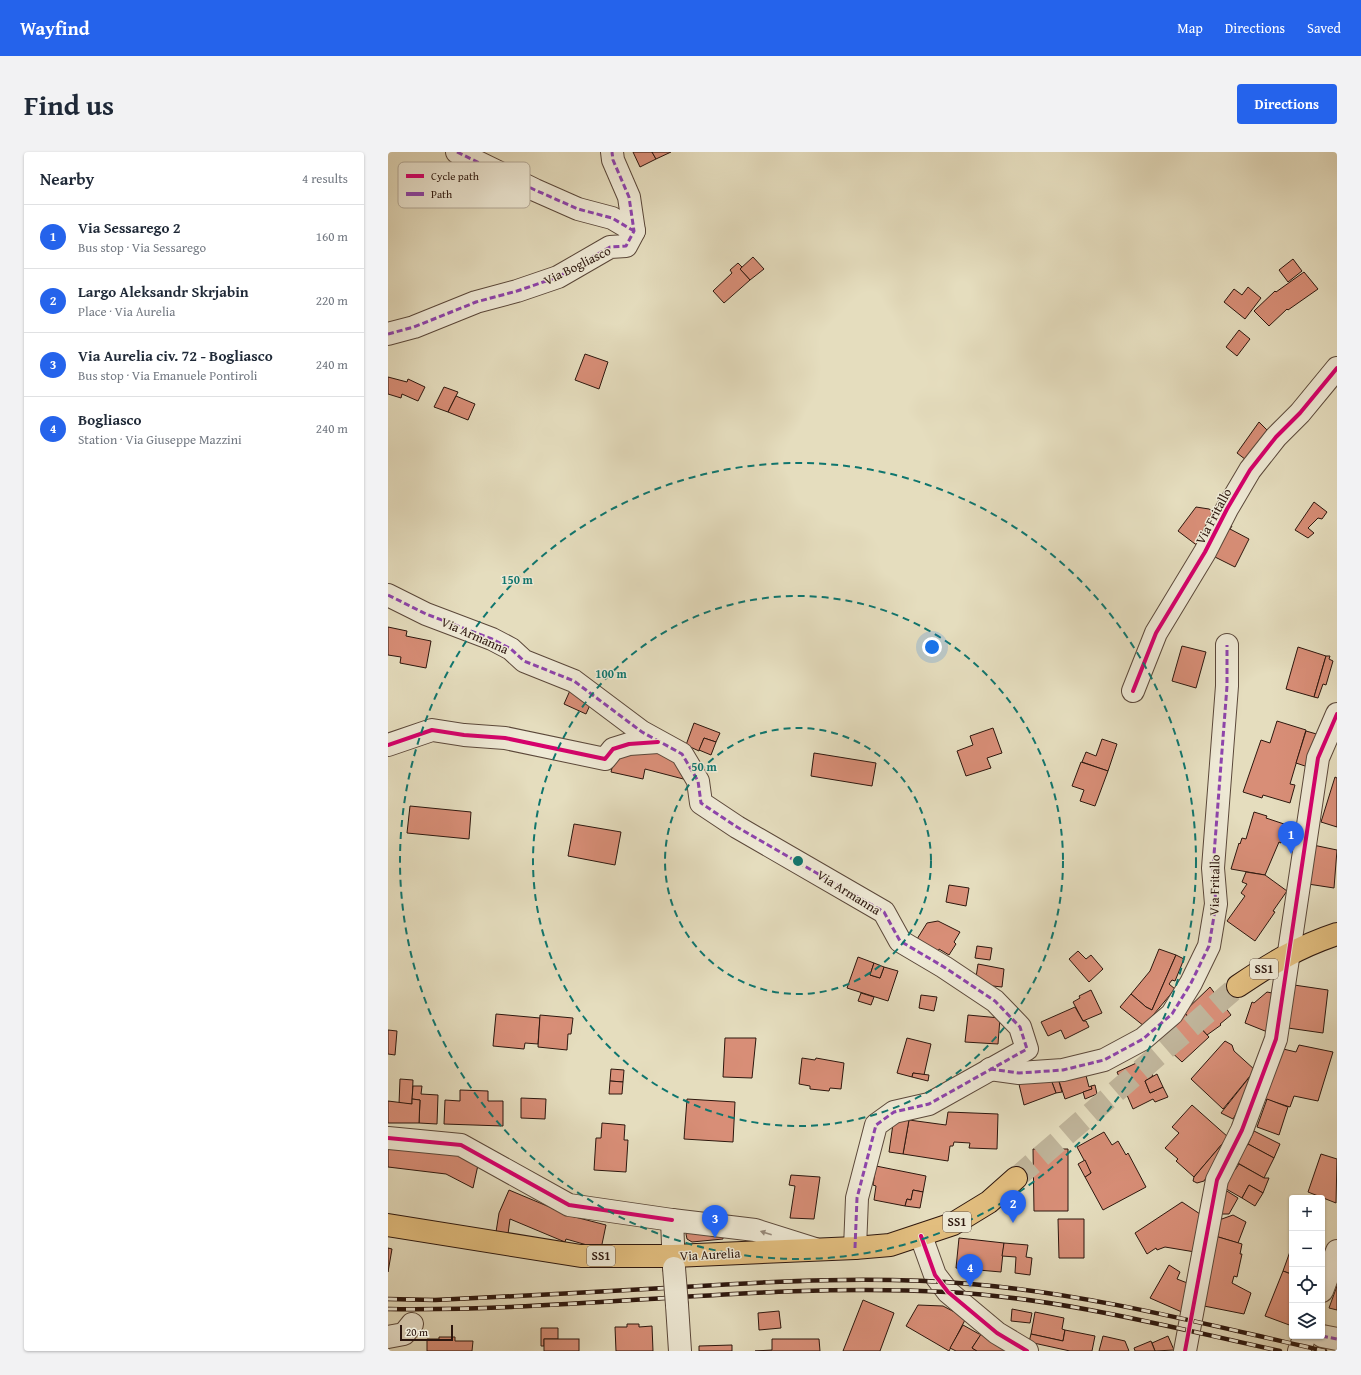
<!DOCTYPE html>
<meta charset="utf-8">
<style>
:root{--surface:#fff;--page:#f2f2f3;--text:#1f2937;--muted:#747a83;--line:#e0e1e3;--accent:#2563eb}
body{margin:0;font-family:"Gentium Book Plus",serif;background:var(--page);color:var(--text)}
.controls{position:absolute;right:12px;bottom:12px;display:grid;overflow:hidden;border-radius:4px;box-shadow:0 1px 3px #0004}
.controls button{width:36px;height:36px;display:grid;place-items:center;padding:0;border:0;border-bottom:1px solid var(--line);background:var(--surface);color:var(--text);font:20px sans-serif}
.scale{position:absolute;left:12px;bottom:10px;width:53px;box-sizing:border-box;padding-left:4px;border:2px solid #2d170e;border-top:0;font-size:11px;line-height:14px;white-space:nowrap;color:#2d170e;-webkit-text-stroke:3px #eee9d5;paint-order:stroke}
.you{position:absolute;left:544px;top:495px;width:14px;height:14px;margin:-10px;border:3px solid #fff;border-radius:50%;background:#1a73e8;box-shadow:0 0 0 6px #1a73e833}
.badge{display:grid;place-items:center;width:26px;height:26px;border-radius:50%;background:var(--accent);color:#fff;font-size:13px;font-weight:700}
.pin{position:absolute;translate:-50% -33px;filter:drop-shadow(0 1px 2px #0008)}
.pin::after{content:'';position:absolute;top:21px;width:14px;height:12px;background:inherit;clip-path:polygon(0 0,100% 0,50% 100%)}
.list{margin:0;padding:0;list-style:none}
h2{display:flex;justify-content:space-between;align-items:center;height:52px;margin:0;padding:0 16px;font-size:17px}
h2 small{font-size:13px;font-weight:400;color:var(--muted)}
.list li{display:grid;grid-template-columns:26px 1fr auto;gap:12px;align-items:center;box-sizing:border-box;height:64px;padding:0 16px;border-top:1px solid var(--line)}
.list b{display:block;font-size:15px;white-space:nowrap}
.list p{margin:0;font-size:13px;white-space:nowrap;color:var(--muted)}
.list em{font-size:13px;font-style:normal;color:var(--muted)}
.icon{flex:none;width:22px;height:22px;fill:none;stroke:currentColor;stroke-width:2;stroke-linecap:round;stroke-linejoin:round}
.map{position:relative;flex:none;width:949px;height:1199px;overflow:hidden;border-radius:4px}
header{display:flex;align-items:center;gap:24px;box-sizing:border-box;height:56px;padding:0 20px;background:var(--accent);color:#fff}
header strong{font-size:19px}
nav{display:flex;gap:22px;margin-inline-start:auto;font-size:14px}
.intro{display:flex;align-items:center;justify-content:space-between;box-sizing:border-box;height:96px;padding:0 24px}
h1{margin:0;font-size:28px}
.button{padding:10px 18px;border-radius:4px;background:var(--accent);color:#fff;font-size:14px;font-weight:700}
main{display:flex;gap:24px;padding:0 24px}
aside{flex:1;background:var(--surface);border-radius:4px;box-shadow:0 1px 3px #0004}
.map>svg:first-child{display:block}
.building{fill:#d88e77;stroke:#2d170e}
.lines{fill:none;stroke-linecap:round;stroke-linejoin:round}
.major-tunnel{stroke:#c0b59b;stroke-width:22;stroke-dasharray:22 11;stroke-linecap:butt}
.minor-casing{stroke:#5b483a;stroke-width:24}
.major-casing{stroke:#2d170e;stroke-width:24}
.minor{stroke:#eee9d5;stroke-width:22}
.major{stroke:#e2be7f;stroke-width:22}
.rail-casing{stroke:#2d170e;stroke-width:4.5}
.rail{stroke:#eee9d5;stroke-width:3;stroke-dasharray:9;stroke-linecap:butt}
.minor-bridge-casing{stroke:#5b483a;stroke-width:24;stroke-linecap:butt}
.minor-bridge{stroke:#eee9d5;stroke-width:22}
.quiet{stroke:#8e44ad;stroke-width:3;stroke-dasharray:6 3;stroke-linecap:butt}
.cycleway-casing{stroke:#eee9d5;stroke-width:6}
.cycleway{stroke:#d6006c;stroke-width:4}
.oneway{fill:#978a7b}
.ring{fill:none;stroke:#0f766e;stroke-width:2;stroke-dasharray:7 5}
.labels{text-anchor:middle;stroke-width:3;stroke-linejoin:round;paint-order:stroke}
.shield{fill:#eee9d5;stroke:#67564a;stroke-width:1}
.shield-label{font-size:12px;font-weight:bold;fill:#2d170e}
.street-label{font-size:13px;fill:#2d170e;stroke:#eee9d5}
.key{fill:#eee9d5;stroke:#b4aa99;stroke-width:1}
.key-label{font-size:11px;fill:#2d170e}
.centre{fill:#0f766e;stroke:#eee9d5;stroke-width:2}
.ring-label{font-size:12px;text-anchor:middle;font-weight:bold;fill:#0f766e;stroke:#eee9d5;stroke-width:3;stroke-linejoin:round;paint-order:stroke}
</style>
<header>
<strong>Wayfind</strong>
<nav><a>Map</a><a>Directions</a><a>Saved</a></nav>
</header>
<div class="intro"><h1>Find us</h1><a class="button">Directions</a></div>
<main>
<aside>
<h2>Nearby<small>4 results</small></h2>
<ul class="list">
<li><span class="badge">1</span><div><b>Via Sessarego 2</b><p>Bus stop · Via Sessarego</p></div><em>160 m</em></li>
<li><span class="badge">2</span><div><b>Largo Aleksandr Skrjabin</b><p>Place · Via Aurelia</p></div><em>220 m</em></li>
<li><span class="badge">3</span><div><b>Via Aurelia civ. 72 - Bogliasco</b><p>Bus stop · Via Emanuele Pontiroli</p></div><em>240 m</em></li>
<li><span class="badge">4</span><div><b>Bogliasco</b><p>Station · Via Giuseppe Mazzini</p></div><em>240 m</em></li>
</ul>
</aside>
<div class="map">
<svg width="949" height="1199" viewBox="0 0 949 1199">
<rect width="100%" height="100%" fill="#e5ddbe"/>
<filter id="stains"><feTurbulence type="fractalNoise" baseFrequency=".005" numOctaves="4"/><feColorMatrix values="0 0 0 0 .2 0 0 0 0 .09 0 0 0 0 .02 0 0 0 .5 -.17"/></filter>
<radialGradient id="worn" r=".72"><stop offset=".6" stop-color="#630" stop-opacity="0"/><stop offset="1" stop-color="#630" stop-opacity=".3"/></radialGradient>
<g class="building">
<polygon points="245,0 264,0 268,7 252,15"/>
<polygon points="264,0 283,0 268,7"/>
<polygon points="365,105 376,117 362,128 352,117"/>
<polygon points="905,107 914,119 900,130 891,118"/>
<polygon points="350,111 354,115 352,117 362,128 336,151 325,139 344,121 342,118"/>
<polygon points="916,120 930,137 900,158 899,157 881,174 866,159 887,139 888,140"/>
<polygon points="860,135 873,146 857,167 836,150 846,137 854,143"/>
<polygon points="851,178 862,187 849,204 838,195"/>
<polygon points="197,202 220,210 211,237 187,228"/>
<polygon points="0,225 19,230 20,227 37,235 30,249 14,242 13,246 0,242"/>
<polygon points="56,235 70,240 60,260 46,255"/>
<polygon points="68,244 87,252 80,268 60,260"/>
<polygon points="871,270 883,282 862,311 849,301"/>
<polygon points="926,350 939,360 934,367 930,366 920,376 926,381 920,386 907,378"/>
<polygon points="808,355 821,357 833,364 815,398 790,379"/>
<polygon points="837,370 844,374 842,377 861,387 847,415 825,404"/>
<polygon points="0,475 19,479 18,484 43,489 38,516 12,511 13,505 0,503"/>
<polygon points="794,494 818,500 808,536 784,529"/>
<polygon points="910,495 938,504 926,545 898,537"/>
<polygon points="938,504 942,504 941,507 945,509 938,533 935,532 930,546 926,545"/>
<polygon points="184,534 206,544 198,562 176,552"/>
<polygon points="889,569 918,578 902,632 907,633 902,651 875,643 874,646 855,640 873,588 882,591"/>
<polygon points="306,571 332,581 328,590 316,586 311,599 298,593"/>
<polygon points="605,576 614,601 599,606 603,616 578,624 569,599 585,593 582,584"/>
<polygon points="918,579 932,583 920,615 908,611"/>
<polygon points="316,586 328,590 323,603 311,598"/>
<polygon points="714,587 729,592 720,619 694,610 698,600 708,604"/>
<polygon points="251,593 294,606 303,629 257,617 255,627 223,620 228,599"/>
<polygon points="426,601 488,611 484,634 423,624"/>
<polygon points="693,610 720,619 707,654 692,649 696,638 684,634"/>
<polygon points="947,625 949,626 949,675 933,670"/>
<polygon points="22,654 83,660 81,687 19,681"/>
<polygon points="866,660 879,664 878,666 896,672 895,674 899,675 893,691 891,690 877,723 843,717 851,691 852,692 854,686 858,687"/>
<polygon points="186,672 233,680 227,713 180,704"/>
<polygon points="925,693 949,698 946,736 920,732"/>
<polygon points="858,720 877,723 899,739 885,759 887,760 867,789 839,769 857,744 853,741 859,732 854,730"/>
<polygon points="561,733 581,736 578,754 558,750"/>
<polygon points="550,769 572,780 566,790 568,792 561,803 551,797 550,800 529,787 539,771"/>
<polygon points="589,794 604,796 602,808 587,806"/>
<polygon points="771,797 788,803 764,858 758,855 743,842 762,819"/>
<polygon points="690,799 698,807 703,803 715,817 701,830 681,807"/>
<polygon points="788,803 796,807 787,829 784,828 781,832 787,837 756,874 732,855 743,842 758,855 764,858"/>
<polygon points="470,805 486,811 482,823 492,826 496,815 510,819 500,849 459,836"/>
<polygon points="486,811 496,815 492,826 482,823"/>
<polygon points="590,812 616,817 614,835 587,832"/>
<polygon points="906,833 940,838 935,881 900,876"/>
<polygon points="822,835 843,863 832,872 833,873 819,883 808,871 814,867 808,860 801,866 796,860"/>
<polygon points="703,838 714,861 695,869 685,850 692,846 691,844"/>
<polygon points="879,840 889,842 882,881 857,871 864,850 866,851"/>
<polygon points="473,841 486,845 483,853 470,849"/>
<polygon points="533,843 549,845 546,859 531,856"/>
<polygon points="687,855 695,869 698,869 701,875 677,887 673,878 660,884 653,870"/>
<polygon points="796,860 801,866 808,860 814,867 808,871 821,885 794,910 778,895 782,891 781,885 777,880"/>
<polygon points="108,862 152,866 150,892 137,891 136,897 105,894"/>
<polygon points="152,863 185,866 183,882 180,882 179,898 150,895"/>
<polygon points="580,863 612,866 610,892 577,890"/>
<polygon points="0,878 9,879 7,903 0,902"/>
<polygon points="777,880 781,885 782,891 778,895 771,888"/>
<polygon points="337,886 368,886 364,926 335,925"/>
<polygon points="519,886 543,892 536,923 525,921 524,925 509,921"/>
<polygon points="837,889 844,893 846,899 867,918 835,957 803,927"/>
<polygon points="911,893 945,900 930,949 906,944 902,955 877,947 891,896 908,900"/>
<polygon points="414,906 427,908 428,906 456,911 453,937 442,936 441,939 422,937 422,934 411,932"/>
<polygon points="757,907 765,924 757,929 762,941 775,935 780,945 767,950 765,947 745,957 729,920"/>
<polygon points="696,916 701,935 703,934 704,937 677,947 669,923"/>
<polygon points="223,917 236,918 235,930 222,929"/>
<polygon points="867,918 853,953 845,967 833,961"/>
<polygon points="525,921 541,923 540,929 524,925"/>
<polygon points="769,922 775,935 762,941 757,929"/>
<polygon points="669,923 674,940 668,941 662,925"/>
<polygon points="629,924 662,925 668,941 636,953"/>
<polygon points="12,927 25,928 24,952 11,952"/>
<polygon points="222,929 235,930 234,942 221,942"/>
<polygon points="707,933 709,942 697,947 695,940 704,937 703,934"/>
<polygon points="25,934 34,934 33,942 50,943 49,972 31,971 32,948 24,947"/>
<polygon points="72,938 100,939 100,949 115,949 115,974 56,972 57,948 72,949"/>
<polygon points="133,946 158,947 157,967 133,966"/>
<polygon points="24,947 32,948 31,971 0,971 0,949 24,952"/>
<polygon points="299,947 347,950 345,990 296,987"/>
<polygon points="879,947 900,955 891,983 869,975"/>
<polygon points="804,953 840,985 806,1025 788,1009 790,1007 777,996 791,981 784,975"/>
<polygon points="560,960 610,962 609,997 581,996 582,991 566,990 565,994 562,994 560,1009 515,1002 521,968 558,973"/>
<polygon points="506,965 521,968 515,1002 501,1000"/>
<polygon points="214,971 237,973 236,988 240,988 238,1020 206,1018 208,986 213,986"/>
<polygon points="866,979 892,992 886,1006 860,992"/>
<polygon points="716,980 724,993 730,989 738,1003 740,1001 758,1035 715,1058 697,1025 703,1021 689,995"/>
<polygon points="840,985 843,988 816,1029 809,1031 805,1029 806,1025"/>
<polygon points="0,990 67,1000 90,1013 85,1036 58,1022 0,1015"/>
<polygon points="860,992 886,1006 876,1026 848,1010"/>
<polygon points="645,997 680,997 680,1059 646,1059"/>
<polygon points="933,1002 949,1007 948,1051 920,1040"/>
<polygon points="697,1008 703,1021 697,1025 690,1012"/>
<polygon points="851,1012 876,1026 881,1026 875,1041 861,1033 854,1046 833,1034 844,1017 847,1018"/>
<polygon points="488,1014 538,1024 535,1040 525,1038 523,1048 519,1047 517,1054 486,1048 488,1034 485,1033"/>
<polygon points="403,1023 432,1025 426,1067 402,1066 407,1034 401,1033"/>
<polygon points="861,1033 875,1041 867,1054 854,1046"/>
<polygon points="834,1036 850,1046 841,1062 832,1062"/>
<polygon points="121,1038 183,1064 218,1073 213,1097 178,1087 177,1090 122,1067 120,1082 108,1080 111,1061"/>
<polygon points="525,1038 535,1040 532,1056 517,1054 519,1047 523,1048"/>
<polygon points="794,1050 815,1064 807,1100 777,1095 769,1098 768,1096 759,1102 747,1081"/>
<polygon points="845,1063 858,1070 850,1091 827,1084 831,1068"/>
<polygon points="670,1067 696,1067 696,1106 671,1106"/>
<polygon points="300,1080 335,1083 335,1087 304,1090 299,1087 298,1082"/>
<polygon points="827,1084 854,1092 852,1102 854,1102 849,1125 846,1124 844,1131 863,1141 856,1162 811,1153"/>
<polygon points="571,1086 616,1091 613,1120 568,1116"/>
<polygon points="616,1091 640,1093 638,1105 644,1106 642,1123 627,1121 628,1105 614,1104"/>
<polygon points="904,1094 904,1120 903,1122 895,1119"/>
<polygon points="0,1096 4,1097 0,1120"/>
<polygon points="781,1113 792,1120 789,1127 807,1134 796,1161 762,1146"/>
<polygon points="895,1119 903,1122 904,1120 904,1174 877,1164"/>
<polygon points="949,1134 949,1158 941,1156"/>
<polygon points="475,1148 506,1161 492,1199 455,1199"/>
<polygon points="530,1153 555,1154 578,1166 561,1199 518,1174"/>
<polygon points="624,1157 644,1161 642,1171 623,1169"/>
<polygon points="391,1159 393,1176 371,1178 370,1161"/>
<polygon points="647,1160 676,1166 674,1177 677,1178 675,1189 643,1182"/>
<polygon points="239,1172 251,1172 251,1175 264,1174 265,1199 228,1199 227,1175 239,1175"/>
<polygon points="575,1173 591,1182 594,1181 584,1196 589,1199 568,1199 562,1196"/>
<polygon points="153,1176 170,1176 170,1187 156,1187 156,1194 153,1194"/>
<polygon points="597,1176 627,1199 589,1199 584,1196"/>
<polygon points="677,1178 707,1184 704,1199 682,1199 641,1190 643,1182 675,1189"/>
<polygon points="715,1184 737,1189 741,1199 711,1199"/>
<polygon points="780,1184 786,1198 767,1199 764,1191"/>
<polygon points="51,1185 67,1185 67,1189 85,1189 84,1199 39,1199 39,1187 51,1187"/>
<rect x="156" y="1187" width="35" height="12"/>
<polygon points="384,1187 431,1187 432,1199 367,1199 384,1198"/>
<polygon points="763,1189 767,1199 747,1199 746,1196"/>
<polygon points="344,1193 344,1199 311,1199 311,1194"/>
</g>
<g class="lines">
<polyline class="major-tunnel" points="628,1026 850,834"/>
<g class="minor-casing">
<g id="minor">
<polyline points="69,0 147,38 190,57 224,66 246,79"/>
<polyline points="0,182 26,175 88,150 129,139 170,125 222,95 238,94 246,79 241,45 225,8 224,0"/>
<polyline points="0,443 38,462 104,487 123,497 136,509 186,529 254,580 294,602 310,629 313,651 349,675 496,760 512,789 556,815 607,849 632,875 639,897 541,952 506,960 488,973 469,1046 467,1096"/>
<polyline points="745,539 768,481 817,400 839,357 862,318 888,285 912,261 949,216"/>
<polyline points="0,593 44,578 76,583 117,586 217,607 225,597 241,592 270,590"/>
<polyline points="602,917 631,921 675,918 716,908 755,887 784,862 803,831 821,794 828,752 825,716 839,534 839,493"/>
<polyline points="0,986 73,993 181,1053 284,1068"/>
<polyline points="533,1084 547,1123 560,1140 609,1181 639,1199"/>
<polyline points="286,1116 284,1068 367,1078 427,1097"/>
<polyline points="934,1139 949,1099"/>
<polyline points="289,1153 292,1199"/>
<polyline points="934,1184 949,1187"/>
<polyline points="0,1185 16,1182 24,1172"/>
<polyline points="797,1199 829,1028 854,978 888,887 930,606 949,562"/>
<polyline points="911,1199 917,1184"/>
</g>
</g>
<g class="major-casing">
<g id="major">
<path d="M 850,834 C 884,811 910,795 949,782"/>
<polyline points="0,1073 193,1104 286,1104 467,1096 502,1093 565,1072 601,1050 628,1026"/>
</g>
</g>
<use href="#minor" class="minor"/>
<use href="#major" class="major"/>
<g class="rail-casing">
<g id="rail">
<path d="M 0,1147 L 47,1148 C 130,1144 212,1140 295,1135 C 391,1129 487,1124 583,1132 C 703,1142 820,1173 937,1199"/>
<path d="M 0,1157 C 186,1160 372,1130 559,1140 C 672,1146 782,1175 892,1199"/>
</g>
</g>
<use href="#rail" class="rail"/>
<g class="minor-bridge-casing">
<polyline id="minor-bridge" points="286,1116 289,1153"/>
</g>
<use href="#minor-bridge" class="minor-bridge"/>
<g class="quiet">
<polyline points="69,0 147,38 190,57 224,66 246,79"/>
<polyline points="0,182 26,175 88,150 129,139 170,125 222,95 238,94 246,79 241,45 225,8 224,0"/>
<polyline points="0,443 38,462 104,487 123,497 136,509 186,529 254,580 294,602 310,629 313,651 349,675 496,760 512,789 556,815 607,849 632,875 639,897 541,952 506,960 488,973 469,1046 467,1096"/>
<polyline points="602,917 631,921 675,918 716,908 755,887 784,862 803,831 821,794 828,752 825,716 839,534 839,493"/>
<polyline points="934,1184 949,1187"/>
</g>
<g class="cycleway-casing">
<g id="cycleway">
<polyline points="745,539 768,481 817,400 839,357 862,318 888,285 912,261 949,216"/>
<polyline points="0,593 44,578 76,583 117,586 217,607 225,597 241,592 270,590"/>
<polyline points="0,986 73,993 181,1053 284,1068"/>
<polyline points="533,1084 547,1123 560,1140 609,1181 639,1199"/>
<polyline points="797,1199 829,1028 854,978 888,887 930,606 949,562"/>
</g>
</g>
<use href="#cycleway" class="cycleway"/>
</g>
<defs><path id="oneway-solid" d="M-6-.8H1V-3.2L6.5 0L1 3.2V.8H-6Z"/></defs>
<use class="oneway" href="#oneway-solid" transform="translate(378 1081) rotate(-162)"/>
<g class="ring">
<circle cx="410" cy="709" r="133"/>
<circle cx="410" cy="709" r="265"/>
<circle cx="410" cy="709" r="398"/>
</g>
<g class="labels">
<g class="shield">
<rect x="862" y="807" width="28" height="20" rx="3"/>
<rect x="555" y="1060" width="28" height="20" rx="3"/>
<rect x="199" y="1094" width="28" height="20" rx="3"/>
</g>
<g class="shield-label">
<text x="876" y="821">SS1</text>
<text x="569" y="1074">SS1</text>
<text x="213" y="1108">SS1</text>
</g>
<g class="street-label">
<text transform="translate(189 113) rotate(-26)" y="5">Via Bogliasco</text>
<text transform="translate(825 364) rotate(-62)" y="5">Via Fritallo</text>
<text transform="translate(87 483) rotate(24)" y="5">Via Armanna</text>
<text transform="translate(826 733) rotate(-89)" y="5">Via Fritallo</text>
<text transform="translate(461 740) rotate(32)" y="5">Via Armanna</text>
<text transform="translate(322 1102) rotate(-3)" y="5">Via Aurelia</text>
</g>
</g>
<rect x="10" y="10" width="132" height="46" rx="6" class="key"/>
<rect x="18" y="22" width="18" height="4" fill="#d6006c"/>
<rect x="18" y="40" width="18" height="4" fill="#8e44ad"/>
<g class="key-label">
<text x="43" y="28">Cycle path</text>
<text x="43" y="46">Path</text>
</g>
<circle cx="410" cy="709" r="6" class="centre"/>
<g class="ring-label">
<text x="129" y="432">150 m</text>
<text x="223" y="526">100 m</text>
<text x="316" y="619">50 m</text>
</g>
<rect width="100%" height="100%" filter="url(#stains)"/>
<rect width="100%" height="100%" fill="url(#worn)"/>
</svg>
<div class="controls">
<button>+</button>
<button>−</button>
<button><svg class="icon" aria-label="locate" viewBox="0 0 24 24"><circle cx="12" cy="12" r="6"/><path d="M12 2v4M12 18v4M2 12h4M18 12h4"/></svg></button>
<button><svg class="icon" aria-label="layers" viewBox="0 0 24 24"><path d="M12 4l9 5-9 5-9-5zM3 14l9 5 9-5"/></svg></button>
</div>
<div class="scale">20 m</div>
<div class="you"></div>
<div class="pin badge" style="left:903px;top:702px">1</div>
<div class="pin badge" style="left:625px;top:1071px">2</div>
<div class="pin badge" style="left:327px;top:1086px">3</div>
<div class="pin badge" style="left:582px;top:1135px">4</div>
</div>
</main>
